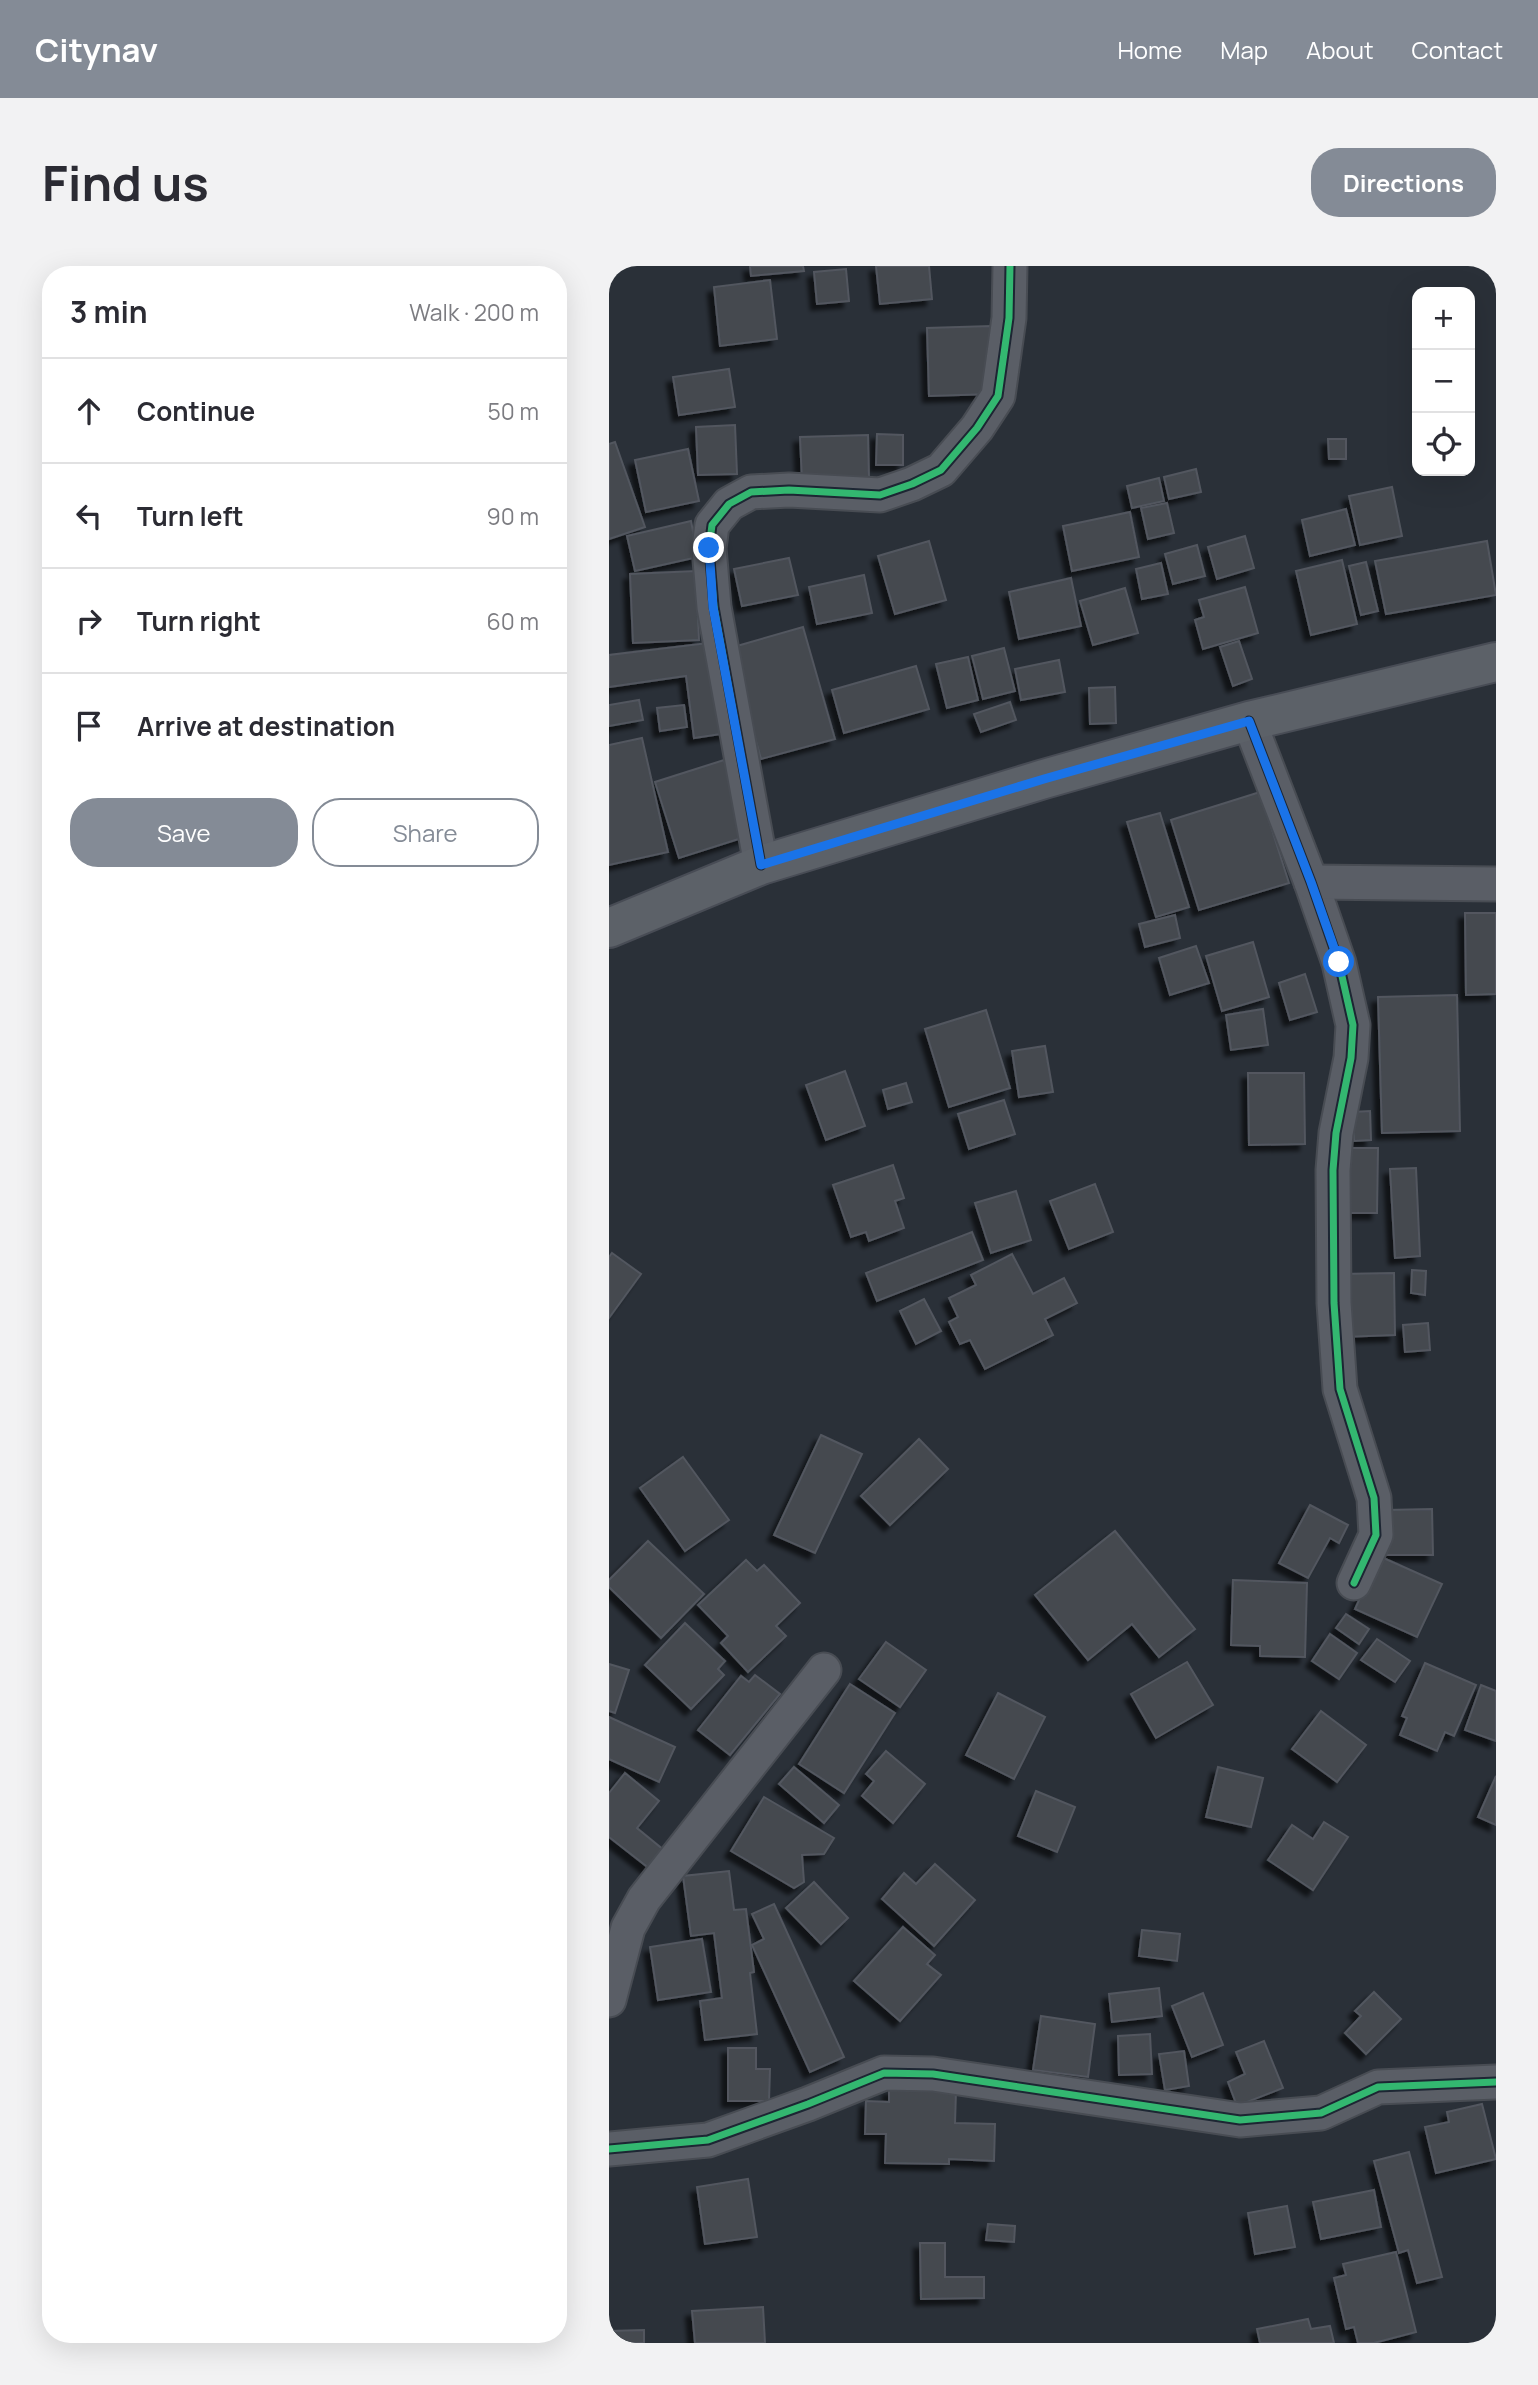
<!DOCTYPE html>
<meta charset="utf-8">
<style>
:root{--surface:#fff;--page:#f2f2f3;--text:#2b2b33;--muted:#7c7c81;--line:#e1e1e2;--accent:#848b96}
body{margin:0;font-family:Manrope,sans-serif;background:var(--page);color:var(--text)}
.controls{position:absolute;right:21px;top:21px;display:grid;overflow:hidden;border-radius:14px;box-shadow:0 7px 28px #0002}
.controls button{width:63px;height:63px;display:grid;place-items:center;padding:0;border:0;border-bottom:2px solid var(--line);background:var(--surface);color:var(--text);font:35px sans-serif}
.stop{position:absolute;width:21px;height:21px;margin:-16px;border:5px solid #1a73e8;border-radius:50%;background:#fff}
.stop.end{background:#1a73e8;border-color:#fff;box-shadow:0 2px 7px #0008}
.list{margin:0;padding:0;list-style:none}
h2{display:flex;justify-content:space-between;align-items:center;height:91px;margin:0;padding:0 28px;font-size:30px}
h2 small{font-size:23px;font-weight:400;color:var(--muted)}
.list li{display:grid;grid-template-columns:46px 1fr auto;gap:21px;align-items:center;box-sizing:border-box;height:105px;padding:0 28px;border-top:2px solid var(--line)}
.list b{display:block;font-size:26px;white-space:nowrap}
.list em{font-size:23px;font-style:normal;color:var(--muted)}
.actions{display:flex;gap:14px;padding:21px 28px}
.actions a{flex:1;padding:16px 0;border:2px solid var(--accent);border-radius:28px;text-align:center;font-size:24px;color:var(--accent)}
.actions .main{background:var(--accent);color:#fff}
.icon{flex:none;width:38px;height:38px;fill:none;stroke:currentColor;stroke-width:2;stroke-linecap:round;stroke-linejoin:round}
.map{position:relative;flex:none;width:887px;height:2077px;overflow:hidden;border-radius:28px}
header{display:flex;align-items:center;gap:42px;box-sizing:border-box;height:98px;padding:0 35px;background:var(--accent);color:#fff}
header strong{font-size:33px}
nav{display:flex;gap:38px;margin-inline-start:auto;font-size:24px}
.intro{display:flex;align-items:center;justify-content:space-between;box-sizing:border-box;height:168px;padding:0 42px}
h1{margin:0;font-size:49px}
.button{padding:18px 32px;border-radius:28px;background:var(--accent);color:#fff;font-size:24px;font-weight:700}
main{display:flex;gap:42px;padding:0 42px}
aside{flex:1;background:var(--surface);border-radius:28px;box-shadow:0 7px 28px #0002}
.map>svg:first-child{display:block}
.building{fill:#444950;stroke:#52575f;stroke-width:2;filter:url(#shadow)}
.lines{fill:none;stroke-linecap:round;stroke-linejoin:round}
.street-casing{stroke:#484c53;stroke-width:37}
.primary-casing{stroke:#484c55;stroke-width:42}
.street{stroke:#5a5e66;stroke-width:33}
.primary{stroke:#5c6168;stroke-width:38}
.cycleway-casing{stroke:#1d2633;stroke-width:11}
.cycleway{stroke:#33b770;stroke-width:7}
.route{stroke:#1a73e8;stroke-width:9}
</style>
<header>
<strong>Citynav</strong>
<nav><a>Home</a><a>Map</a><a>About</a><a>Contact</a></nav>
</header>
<div class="intro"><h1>Find us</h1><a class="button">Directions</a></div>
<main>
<aside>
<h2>3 min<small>Walk · 200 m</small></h2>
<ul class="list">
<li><svg class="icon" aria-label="ahead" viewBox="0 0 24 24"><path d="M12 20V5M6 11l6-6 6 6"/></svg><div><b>Continue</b></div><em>50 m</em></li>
<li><svg class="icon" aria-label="left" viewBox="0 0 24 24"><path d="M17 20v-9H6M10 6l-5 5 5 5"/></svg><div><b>Turn left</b></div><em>90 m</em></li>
<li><svg class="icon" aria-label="right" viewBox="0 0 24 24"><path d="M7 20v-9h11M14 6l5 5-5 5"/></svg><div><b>Turn right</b></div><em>60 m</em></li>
<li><svg class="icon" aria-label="arrive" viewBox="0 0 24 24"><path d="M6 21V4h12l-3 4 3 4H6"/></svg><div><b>Arrive at destination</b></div></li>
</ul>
<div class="actions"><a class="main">Save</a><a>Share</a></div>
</aside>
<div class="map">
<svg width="887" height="2077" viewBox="0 0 887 2077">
<defs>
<filter id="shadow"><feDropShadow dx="-6" dy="6" stdDeviation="2" flood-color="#0009"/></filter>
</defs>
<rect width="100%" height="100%" fill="#2a3038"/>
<g class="building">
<polygon points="141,0 194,0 195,5 142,10"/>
<polygon points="267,0 320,0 323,33 271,38"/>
<polygon points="237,3 240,35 208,38 205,6"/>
<polygon points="161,14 168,73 111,80 105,21"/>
<polygon points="382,60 384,128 320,130 318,62"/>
<polygon points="120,103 126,141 70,149 64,111"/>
<polygon points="126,159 128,208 89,209 87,161"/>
<polygon points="268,168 294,169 294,199 267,199"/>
<polygon points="259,169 260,212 193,215 191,171"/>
<polygon points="719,173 737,173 737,193 720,193"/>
<polygon points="6,176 36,261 0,273 0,178"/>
<polygon points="79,183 90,235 37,246 26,194"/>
<polygon points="587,203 592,226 560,233 555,211"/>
<polygon points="550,212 555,235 523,242 518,220"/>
<polygon points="783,221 793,270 751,279 740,230"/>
<polygon points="558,237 565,267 539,273 532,242"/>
<polygon points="737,243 746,279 701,290 693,254"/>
<polygon points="521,246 530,291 463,305 454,260"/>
<polygon points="82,255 89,291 26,305 18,270"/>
<polygon points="636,270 645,302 608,313 599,281"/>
<polygon points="320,275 337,334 286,348 269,290"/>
<polygon points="878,275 887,329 777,348 766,295"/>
<polygon points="588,279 596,310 564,318 556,288"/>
<polygon points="180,292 189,329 133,340 125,303"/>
<polygon points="733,294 748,358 702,369 687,305"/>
<polygon points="757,296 769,345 752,349 740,300"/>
<polygon points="552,297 559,328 533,333 527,303"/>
<polygon points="87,305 90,374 24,377 21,308"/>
<polygon points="255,309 263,347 208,358 200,321"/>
<polygon points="462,312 472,360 410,373 400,326"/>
<polygon points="636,321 649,367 594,383 586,354 595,351 590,334"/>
<polygon points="516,322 529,367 484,379 471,335"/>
<polygon points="194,361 226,473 152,493 121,382"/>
<polygon points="630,375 643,413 624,420 611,381"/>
<polygon points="107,376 119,467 85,472 77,410 0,421 0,389"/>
<polygon points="395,382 406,425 374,433 363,390"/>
<polygon points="359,391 369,434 338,442 327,398"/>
<polygon points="450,394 456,426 412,434 406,403"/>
<polygon points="307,400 320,443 235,467 223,424"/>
<polygon points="506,421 507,457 481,458 480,422"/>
<polygon points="30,434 34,454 0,460 0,439"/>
<polygon points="401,436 407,454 372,466 365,448"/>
<polygon points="75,439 78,461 51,465 48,442"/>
<polygon points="33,472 59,586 0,599 0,479"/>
<polygon points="115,494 139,570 70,592 46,516"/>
<polygon points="651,526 680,617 590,644 562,554"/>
<polygon points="551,547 580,641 547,651 518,556"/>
<polygon points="856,647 887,647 887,728 857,729"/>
<polygon points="566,649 571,672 536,681 530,658"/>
<polygon points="644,676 660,731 613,745 597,690"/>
<polygon points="587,680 600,717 561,729 550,692"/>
<polygon points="696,708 708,746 681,754 670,717"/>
<polygon points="848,729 851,865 773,867 769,731"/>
<polygon points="654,743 659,779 622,784 617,749"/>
<polygon points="377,744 401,822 340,841 316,763"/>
<polygon points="436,780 444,826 410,831 403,785"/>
<polygon points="236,805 256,860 217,874 197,819"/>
<polygon points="639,807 695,807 696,878 640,879"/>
<polygon points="297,817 303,836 279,843 274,824"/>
<polygon points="395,834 406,868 360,883 349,848"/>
<polygon points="761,845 762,874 745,875 744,846"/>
<polygon points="730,882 769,882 768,947 730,947"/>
<polygon points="284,899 295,932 286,935 295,962 260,975 257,966 242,971 224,919"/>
<polygon points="807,902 811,990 786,992 781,903"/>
<polygon points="486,918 504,966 460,983 441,935"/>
<polygon points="407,925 422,974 382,987 366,937"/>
<polygon points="363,966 374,994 268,1035 257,1007"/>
<polygon points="3,987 32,1008 0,1052 0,991"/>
<polygon points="403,988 424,1028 455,1012 468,1037 436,1053 444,1069 376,1103 361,1074 351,1078 340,1056 349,1051 340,1032 367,1019 362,1009"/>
<polygon points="803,1004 817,1005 816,1029 802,1027"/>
<polygon points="785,1007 786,1069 733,1071 731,1008"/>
<polygon points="315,1033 332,1065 307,1078 291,1045"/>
<polygon points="819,1057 821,1084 796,1086 794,1059"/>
<polygon points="212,1169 253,1188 206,1287 165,1269"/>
<polygon points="310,1173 339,1203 281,1259 252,1230"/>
<polygon points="74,1191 120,1254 76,1285 31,1222"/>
<polygon points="701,1239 739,1259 730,1277 721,1272 699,1312 670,1297"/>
<polygon points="823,1243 824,1289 778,1289 777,1244"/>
<polygon points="506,1265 586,1363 550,1391 523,1358 479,1394 426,1329"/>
<polygon points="39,1275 95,1328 52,1372 0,1321 0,1314"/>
<polygon points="770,1290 833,1318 808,1371 746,1343"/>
<polygon points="137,1294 148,1305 155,1299 191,1337 167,1360 177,1370 139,1406 112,1377 119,1370 89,1339"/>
<polygon points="624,1314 698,1317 696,1391 651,1390 651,1380 622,1379"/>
<polygon points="737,1348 760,1363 750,1378 727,1362"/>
<polygon points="76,1357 116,1395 109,1403 115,1409 82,1443 36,1399"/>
<polygon points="721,1368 748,1387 730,1413 703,1395"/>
<polygon points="768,1373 801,1395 786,1416 752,1394"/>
<polygon points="277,1376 317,1404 291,1441 250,1413"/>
<polygon points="578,1396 604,1439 547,1472 522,1428"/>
<polygon points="816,1397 867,1419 845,1470 836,1466 828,1485 791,1469 798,1452 793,1450"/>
<polygon points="0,1398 20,1404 6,1447 0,1445"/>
<polygon points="146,1409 171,1428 121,1489 89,1464 132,1410 140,1416"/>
<polygon points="241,1418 286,1447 235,1527 190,1498"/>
<polygon points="872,1419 887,1425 887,1475 856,1464"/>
<polygon points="389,1427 436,1451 405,1513 357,1489"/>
<polygon points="712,1445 757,1479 728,1516 683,1483"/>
<polygon points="0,1451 66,1481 50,1516 0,1493"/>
<polygon points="277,1485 316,1518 284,1557 253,1530 265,1515 257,1508"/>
<polygon points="185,1501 230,1539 215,1557 170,1518"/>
<polygon points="609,1501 654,1512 642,1561 597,1551"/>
<polygon points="16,1507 50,1535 28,1562 56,1585 41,1603 0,1571 0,1527"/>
<polygon points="887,1510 887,1559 869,1551"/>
<polygon points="427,1525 466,1541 448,1586 409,1570"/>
<polygon points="155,1531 225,1572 215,1588 193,1589 195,1616 185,1622 122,1585"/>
<polygon points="715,1556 739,1571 704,1624 659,1594 683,1559 704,1573"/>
<polygon points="326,1598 366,1634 325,1680 273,1633 295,1607 307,1618"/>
<polygon points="120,1605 125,1644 137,1643 145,1706 141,1707 148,1768 96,1774 91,1735 113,1732 105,1667 82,1670 74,1610"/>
<polygon points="205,1616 239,1652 212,1678 177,1642"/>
<polygon points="165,1638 235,1791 201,1806 143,1679 155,1673 143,1648"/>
<polygon points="294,1661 326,1689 318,1698 332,1709 291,1755 245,1715"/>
<polygon points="533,1664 571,1668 568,1695 530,1690"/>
<polygon points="93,1673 102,1726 49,1734 41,1681"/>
<polygon points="550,1722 553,1750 503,1756 500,1728"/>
<polygon points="765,1726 792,1753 757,1788 736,1767 752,1750 746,1745"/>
<polygon points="594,1727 614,1779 583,1791 563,1740"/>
<polygon points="432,1750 486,1758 479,1811 424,1804"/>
<polygon points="541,1768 543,1808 510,1809 509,1770"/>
<polygon points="655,1775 674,1822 628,1840 619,1816 636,1808 627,1786"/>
<polygon points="119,1782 147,1782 147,1803 161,1803 160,1835 119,1835"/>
<polygon points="575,1785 580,1820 556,1824 550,1788"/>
<polygon points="280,1823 347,1825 346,1857 386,1858 385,1895 340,1893 340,1898 276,1897 277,1868 256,1868 257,1835 280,1836"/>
<polygon points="873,1838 887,1893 827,1907 816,1861 840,1856 838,1846"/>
<polygon points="800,1886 833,2011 808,2017 799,1984 790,1987 765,1895"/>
<polygon points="139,1913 148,1971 96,1978 88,1921"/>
<polygon points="765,1924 772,1961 712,1973 704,1936"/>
<polygon points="678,1940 686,1981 646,1988 639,1947"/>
<polygon points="379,1958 406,1960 405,1976 377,1974"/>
<polygon points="311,1977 336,1977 336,2011 375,2011 375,2032 312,2033"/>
<polygon points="787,1986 807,2066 765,2077 749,2077 745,2061 737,2063 725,2012 737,2009 734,1998"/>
<polygon points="154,2041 156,2077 86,2077 83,2045"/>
<polygon points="699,2053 702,2063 721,2060 725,2077 651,2077 648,2063"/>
<polygon points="35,2064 35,2077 0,2077 0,2065"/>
</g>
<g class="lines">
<g class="street-casing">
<g id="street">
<polyline points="640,455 702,616 730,697 744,759 742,792 727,867 724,904 725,1037 731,1123 765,1232 767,1269 745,1317"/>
<polyline points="152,599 105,341 100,282 103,259 120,238 142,226 180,224 271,229 303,218 332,204 368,162 389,130 400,52 401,0"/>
<polyline points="702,616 887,618"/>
<polyline points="0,1734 19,1662 35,1633 215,1404"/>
<polyline points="0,1883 99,1874 199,1838 275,1807 324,1808 631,1854 712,1847 769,1821 887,1816"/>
</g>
</g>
<g class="primary-casing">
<polyline id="primary" points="0,662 152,599 435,513 640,455 887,396"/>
</g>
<use href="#street" class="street"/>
<use href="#primary" class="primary"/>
<g class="cycleway-casing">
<g id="cycleway">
<polyline points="640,455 702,616 730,697 744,759 742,792 727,867 724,904 725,1037 731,1123 765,1232 767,1269 745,1317"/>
<polyline points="152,599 105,341 100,282 103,259 120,238 142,226 180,224 271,229 303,218 332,204 368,162 389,130 400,52 401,0"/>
<polyline points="0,1883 99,1874 199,1838 275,1807 324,1808 631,1854 712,1847 769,1821 887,1816"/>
</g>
</g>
<use href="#cycleway" class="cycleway"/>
</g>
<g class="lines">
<polyline class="route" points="100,282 104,341 152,599 435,513 640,455 702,616 730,696"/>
</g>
</svg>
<div class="controls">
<button>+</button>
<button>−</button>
<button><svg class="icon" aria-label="locate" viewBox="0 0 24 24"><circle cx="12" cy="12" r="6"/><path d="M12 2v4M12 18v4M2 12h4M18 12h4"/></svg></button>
</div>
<div class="stop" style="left:730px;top:696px"></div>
<div class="stop end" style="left:100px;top:282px"></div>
</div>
</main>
